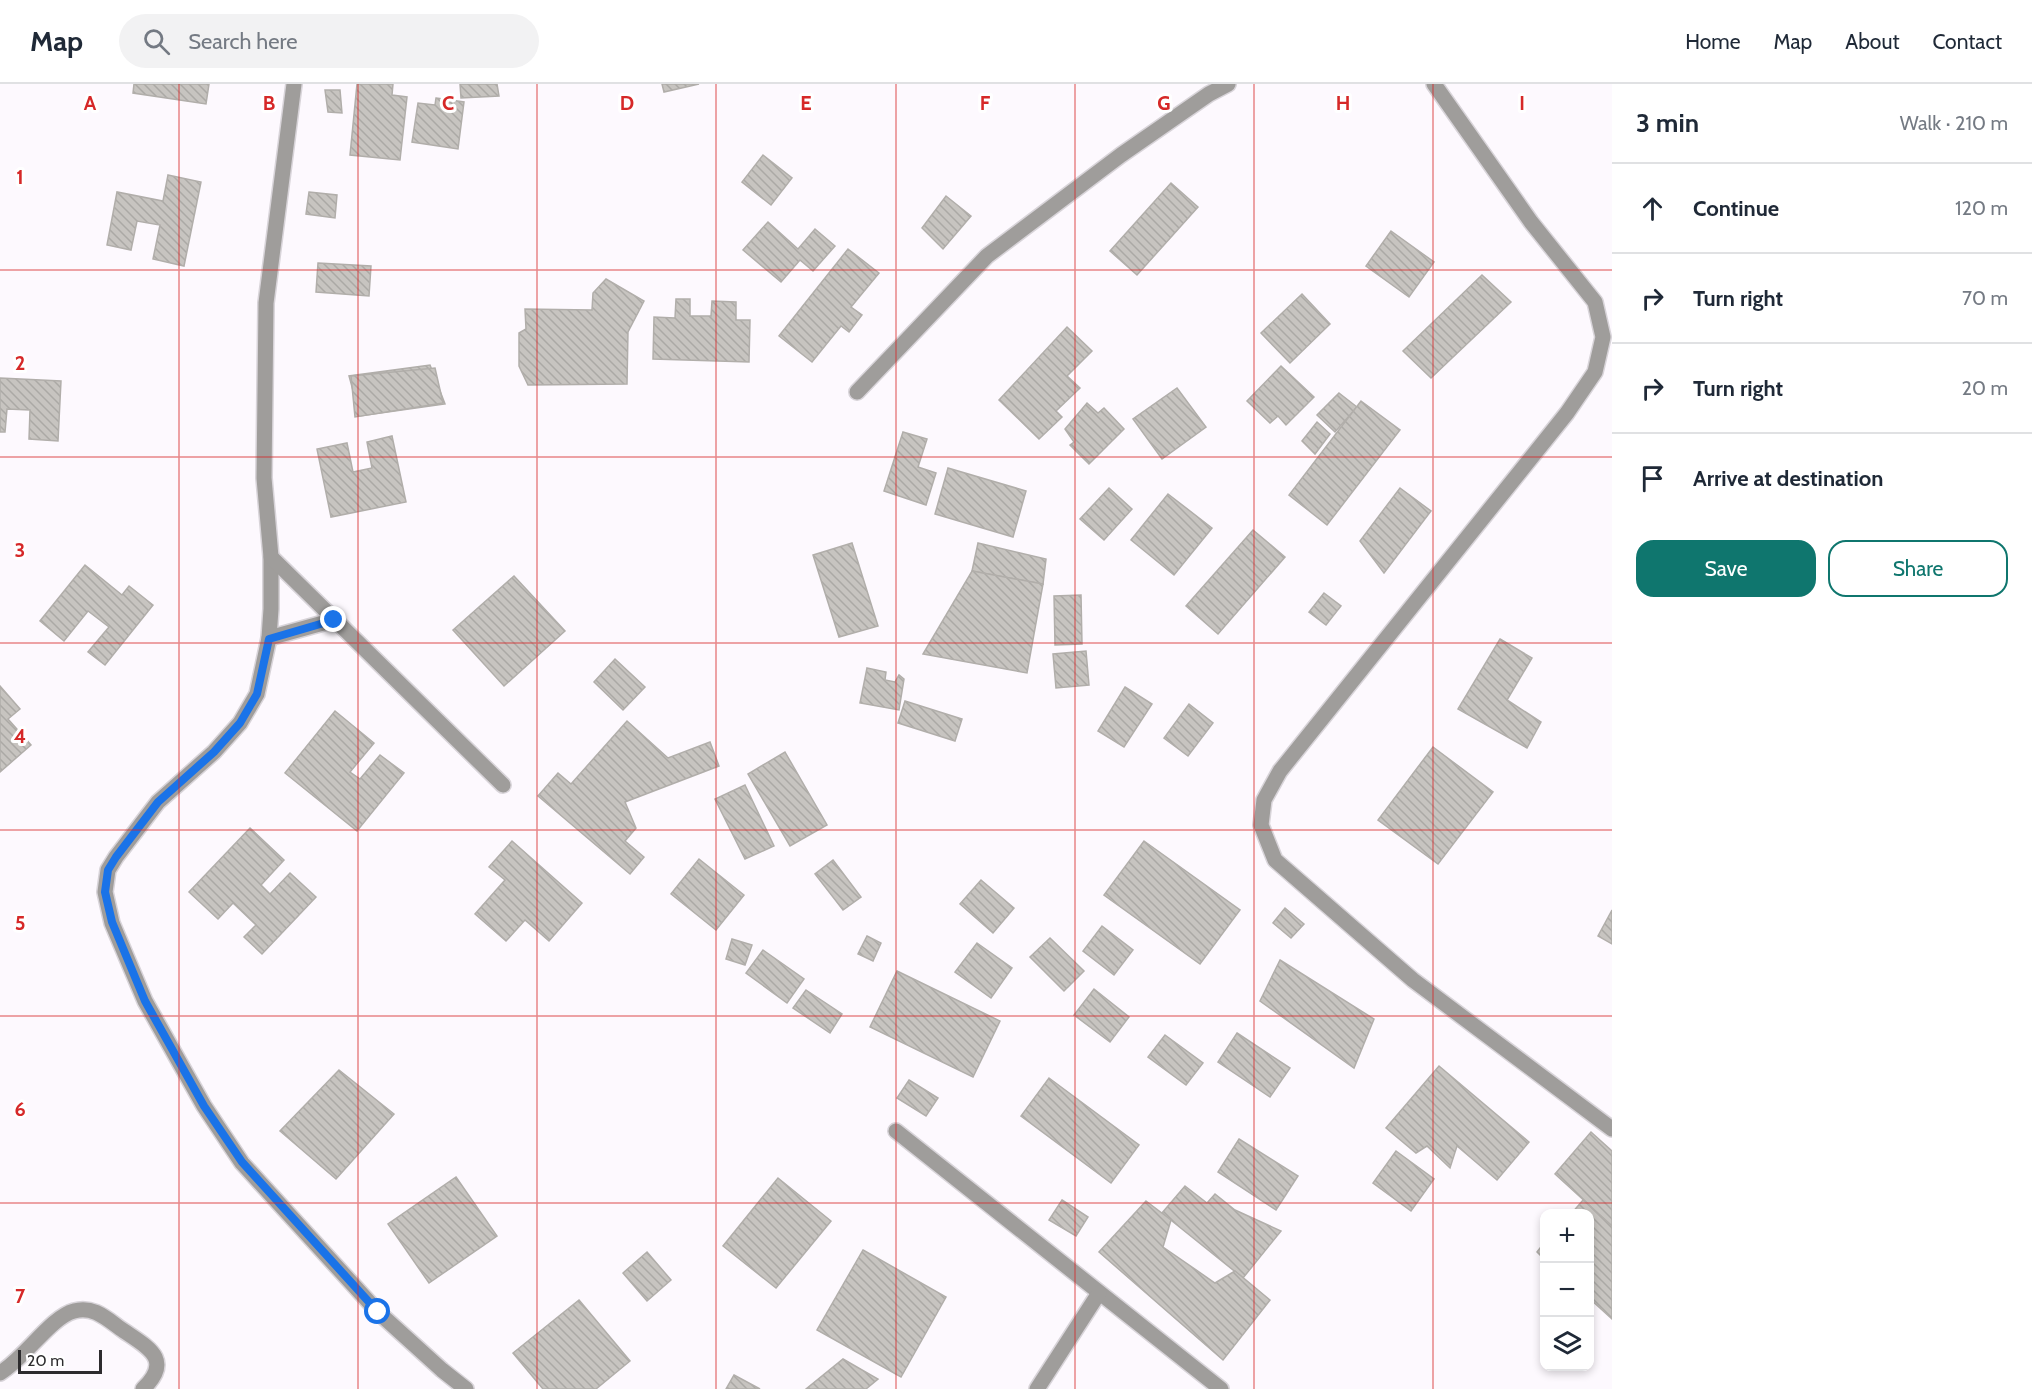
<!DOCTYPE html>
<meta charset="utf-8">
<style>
:root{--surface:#fff;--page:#f2f2f3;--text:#1f2937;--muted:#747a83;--line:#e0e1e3;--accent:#0f766e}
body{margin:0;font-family:Cabin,sans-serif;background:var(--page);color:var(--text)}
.controls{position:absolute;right:18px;bottom:18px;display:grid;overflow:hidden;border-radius:12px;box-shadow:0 3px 9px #0003}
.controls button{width:54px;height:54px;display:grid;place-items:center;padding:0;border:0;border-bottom:2px solid var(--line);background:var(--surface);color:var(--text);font:30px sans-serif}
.scale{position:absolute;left:18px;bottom:15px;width:84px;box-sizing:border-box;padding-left:6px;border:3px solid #2d2c2e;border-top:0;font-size:16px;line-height:21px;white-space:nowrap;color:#2d2c2e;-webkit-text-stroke:4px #fff;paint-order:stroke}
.stop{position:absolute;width:18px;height:18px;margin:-14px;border:4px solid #1a73e8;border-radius:50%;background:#fff}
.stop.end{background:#1a73e8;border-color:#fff;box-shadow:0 2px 6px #0008}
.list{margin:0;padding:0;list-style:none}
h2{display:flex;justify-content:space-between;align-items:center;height:78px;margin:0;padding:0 24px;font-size:26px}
h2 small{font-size:20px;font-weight:400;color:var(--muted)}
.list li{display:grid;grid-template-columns:39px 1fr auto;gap:18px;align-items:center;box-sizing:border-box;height:90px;padding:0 24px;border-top:2px solid var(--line)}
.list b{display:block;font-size:22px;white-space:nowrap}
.list em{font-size:20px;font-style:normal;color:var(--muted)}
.actions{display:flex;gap:12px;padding:18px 24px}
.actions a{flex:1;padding:14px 0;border:2px solid var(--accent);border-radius:18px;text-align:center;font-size:21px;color:var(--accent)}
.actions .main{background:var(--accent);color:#fff}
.icon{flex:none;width:33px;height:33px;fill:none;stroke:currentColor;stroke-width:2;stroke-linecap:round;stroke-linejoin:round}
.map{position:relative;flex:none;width:1612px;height:1305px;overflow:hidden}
header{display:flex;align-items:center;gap:36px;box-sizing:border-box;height:84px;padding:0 30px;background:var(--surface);border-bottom:2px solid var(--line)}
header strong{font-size:28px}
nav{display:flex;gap:33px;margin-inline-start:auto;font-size:21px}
.search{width:420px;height:54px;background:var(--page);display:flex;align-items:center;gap:15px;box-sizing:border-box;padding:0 21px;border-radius:33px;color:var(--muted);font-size:22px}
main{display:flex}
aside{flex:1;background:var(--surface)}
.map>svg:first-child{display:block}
.building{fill:url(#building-back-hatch);stroke:#b1aeaa;stroke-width:1.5}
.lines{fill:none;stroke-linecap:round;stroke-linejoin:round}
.street-casing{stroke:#d8d4d9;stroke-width:18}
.street{stroke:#9f9d9b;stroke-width:15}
.route{stroke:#1a73e8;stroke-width:8}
.grid{fill:none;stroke:#d62828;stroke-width:1.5;stroke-opacity:0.55}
.grid-label{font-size:20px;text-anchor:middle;font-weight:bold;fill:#d62828;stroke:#fff;stroke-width:6;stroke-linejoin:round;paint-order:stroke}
</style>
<header>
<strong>Map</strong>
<div class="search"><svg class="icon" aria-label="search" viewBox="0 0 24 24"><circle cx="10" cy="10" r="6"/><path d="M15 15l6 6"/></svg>Search here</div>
<nav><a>Home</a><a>Map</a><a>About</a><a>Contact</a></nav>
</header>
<main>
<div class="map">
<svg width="1612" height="1305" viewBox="0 0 1612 1305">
<defs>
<pattern id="building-back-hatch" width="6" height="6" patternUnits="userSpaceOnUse" patternTransform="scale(1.5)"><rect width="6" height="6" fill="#c7c4c0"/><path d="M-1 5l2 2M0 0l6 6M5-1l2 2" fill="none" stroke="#aba9a5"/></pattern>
</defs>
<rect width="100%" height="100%" fill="#fdf9fe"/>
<g class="building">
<polygon points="134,0 209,0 206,20 133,9"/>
<polygon points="357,0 393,0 392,11 407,13 400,76 350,71"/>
<polygon points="460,0 497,0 499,12 461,14"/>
<polygon points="662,0 699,0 664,8"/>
<polygon points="325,6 340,6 342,29 328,28"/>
<polygon points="436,14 464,18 458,65 412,58 418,19 435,21"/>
<polygon points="763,71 792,94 771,121 742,98"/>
<polygon points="168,91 201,98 184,182 153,175 160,141 137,137 131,166 107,161 117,108 163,117"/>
<polygon points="1171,99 1198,123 1137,191 1110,167"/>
<polygon points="309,108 337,111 335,134 306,130"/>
<polygon points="946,112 971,132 943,165 922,144"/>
<polygon points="768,138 798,165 815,145 835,162 813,187 800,176 781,198 743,166"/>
<polygon points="1391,147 1434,178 1409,213 1366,182"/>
<polygon points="848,165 879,189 851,223 862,231 849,248 841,242 812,278 779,252"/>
<polygon points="318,179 371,182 369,212 316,208"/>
<polygon points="1482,191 1511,218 1431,294 1403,267"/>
<polygon points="606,195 644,217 628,248 627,300 528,301 519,282 519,249 526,245 525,225 592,226 593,209"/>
<polygon points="1302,210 1330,240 1290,279 1261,249"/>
<polygon points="676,215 690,215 690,232 711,232 712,217 736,218 736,236 750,236 749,278 653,275 654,233 675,234"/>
<polygon points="1067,243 1092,267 1067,292 1080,304 1056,327 1062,333 1039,355 999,316"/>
<polygon points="430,281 445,320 360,332 349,292"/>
<polygon points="1281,282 1314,313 1286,341 1278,332 1270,339 1247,317"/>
<polygon points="435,284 443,319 355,333 351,292"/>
<polygon points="0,294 61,297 58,357 29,355 30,326 7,325 5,348 0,348"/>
<polygon points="1177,304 1206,343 1162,375 1133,335"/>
<polygon points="1339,309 1357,323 1335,348 1317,331"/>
<polygon points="1361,317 1400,346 1327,441 1289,411"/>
<polygon points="1087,319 1098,329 1104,324 1124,345 1089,380 1070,361 1074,358 1065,345"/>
<polygon points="1317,338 1330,350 1315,370 1302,357"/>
<polygon points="903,348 927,355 918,383 936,389 926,421 884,407"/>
<polygon points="392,352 406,418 331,433 317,365 347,359 353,388 372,384 367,358"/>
<polygon points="948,384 1026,407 1013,453 935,430"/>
<polygon points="1109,404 1132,425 1104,456 1080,435"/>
<polygon points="1400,404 1431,427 1384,489 1360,457"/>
<polygon points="1168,410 1212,444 1174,491 1131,456"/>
<polygon points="1253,446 1285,473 1218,550 1186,522"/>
<polygon points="852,459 878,542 839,553 813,471"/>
<polygon points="978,459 1046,475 1043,500 972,487"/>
<polygon points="85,481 122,511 129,502 153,521 105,581 88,568 109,543 88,527 64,557 40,537"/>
<polygon points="972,487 1043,500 1027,589 923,570"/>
<polygon points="514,492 565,547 504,602 453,546"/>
<polygon points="1324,509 1341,522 1326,541 1309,528"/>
<polygon points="1081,511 1082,560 1055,561 1054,512"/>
<polygon points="1500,555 1532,574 1507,616 1541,638 1527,664 1458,625"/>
<polygon points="1086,567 1089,601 1056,604 1053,570"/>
<polygon points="615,575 645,603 623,626 594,598"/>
<polygon points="867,584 886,588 885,596 895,598 899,591 904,595 899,626 860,619"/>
<polygon points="0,602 20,625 8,635 31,661 0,688"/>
<polygon points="1125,603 1152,620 1124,663 1098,647"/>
<polygon points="905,617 962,635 955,657 898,639"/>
<polygon points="1189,620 1213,639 1188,672 1164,654"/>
<polygon points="335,627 374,659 350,688 360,695 380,671 404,689 357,747 285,689"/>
<polygon points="627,637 668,674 710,658 719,682 625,718 636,744 625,757 644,773 630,790 538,712 558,689 571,700"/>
<polygon points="1433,663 1493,708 1438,780 1378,736"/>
<polygon points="785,668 827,741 790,762 748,690"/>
<polygon points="745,701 774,762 745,775 715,715"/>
<polygon points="250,744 284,776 261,801 270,810 290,789 316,813 262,870 244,853 256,841 233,819 218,835 189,808"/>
<polygon points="512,757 582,819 549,857 525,836 506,857 475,830 505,796 489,783"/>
<polygon points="1144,757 1240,826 1200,880 1104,811"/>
<polygon points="699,775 744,811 716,846 671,810"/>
<polygon points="833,776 861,813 843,826 815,790"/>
<polygon points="981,796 1014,824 993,849 960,820"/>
<polygon points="1285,824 1304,840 1291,854 1273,839"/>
<polygon points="1612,826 1612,860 1598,852"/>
<polygon points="1102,842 1133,866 1114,891 1083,867"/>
<polygon points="867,852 881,859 873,877 858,870"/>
<polygon points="1050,854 1084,887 1064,907 1030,873"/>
<polygon points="732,855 752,861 745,881 726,875"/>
<polygon points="977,859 1012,884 991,914 955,888"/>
<polygon points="763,866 804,895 787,919 746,889"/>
<polygon points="1280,876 1374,935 1354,984 1260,917"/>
<polygon points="897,887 1000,937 973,993 870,943"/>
<polygon points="1094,905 1129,933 1110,958 1074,931"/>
<polygon points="806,906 842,930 830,949 793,924"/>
<polygon points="1237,949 1290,984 1270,1013 1218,978"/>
<polygon points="1165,951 1203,979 1186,1001 1148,973"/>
<polygon points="1439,982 1529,1058 1497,1096 1457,1062 1450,1084 1427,1062 1416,1069 1386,1044"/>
<polygon points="339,986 394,1030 336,1095 280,1047"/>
<polygon points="1049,994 1139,1061 1111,1099 1021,1032"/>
<polygon points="909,996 938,1014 926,1032 897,1014"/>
<polygon points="1591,1048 1612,1067 1612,1142 1555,1090"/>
<polygon points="1239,1055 1298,1092 1276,1126 1218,1088"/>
<polygon points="1396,1067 1434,1095 1411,1127 1373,1099"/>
<polygon points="456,1093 497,1152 429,1199 388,1140"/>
<polygon points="778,1094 831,1137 776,1204 723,1162"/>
<polygon points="1185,1102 1207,1119 1215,1110 1235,1126 1281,1147 1243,1194 1162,1129"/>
<polygon points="1062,1116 1088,1133 1076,1152 1049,1136"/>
<polygon points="1583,1116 1612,1142 1612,1235 1590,1215 1590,1130 1571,1130"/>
<polygon points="1146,1117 1171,1136 1163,1163 1215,1199 1235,1187 1270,1216 1223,1276 1099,1168"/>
<polygon points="1544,1159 1544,1175 1537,1168"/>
<polygon points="863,1166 946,1213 901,1293 817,1246"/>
<polygon points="647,1168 671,1196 647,1217 623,1189"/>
<polygon points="579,1216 630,1277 596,1305 543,1305 513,1269"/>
<polygon points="843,1275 878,1295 866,1305 806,1305"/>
<polygon points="734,1291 760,1305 726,1305"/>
</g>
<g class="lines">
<g class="street-casing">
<g id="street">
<polyline points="294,0 266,219 264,394 271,473 271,525 269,554 257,610 240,639 214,668 158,718 116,773 108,786 105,808 112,839 145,917 204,1022 242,1079 378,1228 442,1286 466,1305"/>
<polyline points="1434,0 1531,138 1595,218 1603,253 1595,288 1567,329 1280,687 1264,716 1261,741 1275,776 1413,896 1612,1045"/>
<polyline points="857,308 987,172 1121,71 1209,10 1228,0"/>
<polyline points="271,473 503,701"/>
<polyline points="269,554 334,536"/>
<polyline points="896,1047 1221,1305"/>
<path d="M 0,1289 C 25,1274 51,1233 74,1227 C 94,1221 108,1236 124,1247 C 149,1264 173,1276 143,1305"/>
<polyline points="1037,1305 1099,1209"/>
</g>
</g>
<use href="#street" class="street"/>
</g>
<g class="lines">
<polyline class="route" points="334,536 269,555 257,610 240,639 214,668 158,718 116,773 108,786 105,808 112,838 145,917 204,1022 242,1078 378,1228"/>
</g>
<path class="grid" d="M 179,0 L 179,1305M 358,0 L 358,1305M 537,0 L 537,1305M 716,0 L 716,1305M 896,0 L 896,1305M 1075,0 L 1075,1305M 1254,0 L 1254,1305M 1433,0 L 1433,1305M 0,186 L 1612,186M 0,373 L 1612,373M 0,559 L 1612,559M 0,746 L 1612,746M 0,932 L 1612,932M 0,1119 L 1612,1119"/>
<g class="grid-label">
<text x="90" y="26">A</text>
<text x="269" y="26">B</text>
<text x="448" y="26">C</text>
<text x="627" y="26">D</text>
<text x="806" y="26">E</text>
<text x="985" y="26">F</text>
<text x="1164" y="26">G</text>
<text x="1343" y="26">H</text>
<text x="1522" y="26">I</text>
<text x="20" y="100">1</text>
<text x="20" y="286">2</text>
<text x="20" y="473">3</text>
<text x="20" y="659">4</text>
<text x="20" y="846">5</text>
<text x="20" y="1032">6</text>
<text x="20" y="1219">7</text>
</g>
</svg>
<div class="controls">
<button>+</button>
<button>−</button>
<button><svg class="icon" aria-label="layers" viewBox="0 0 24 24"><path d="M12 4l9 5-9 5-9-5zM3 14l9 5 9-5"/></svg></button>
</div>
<div class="scale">20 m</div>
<div class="stop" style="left:378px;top:1228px"></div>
<div class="stop end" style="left:334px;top:536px"></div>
</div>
<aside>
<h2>3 min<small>Walk · 210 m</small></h2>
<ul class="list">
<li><svg class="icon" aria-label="ahead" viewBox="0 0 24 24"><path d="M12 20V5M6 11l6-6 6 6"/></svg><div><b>Continue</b></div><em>120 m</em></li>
<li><svg class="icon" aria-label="right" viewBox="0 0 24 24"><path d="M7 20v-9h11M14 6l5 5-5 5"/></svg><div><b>Turn right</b></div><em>70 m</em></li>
<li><svg class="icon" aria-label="right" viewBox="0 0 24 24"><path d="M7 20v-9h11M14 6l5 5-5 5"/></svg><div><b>Turn right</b></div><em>20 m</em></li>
<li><svg class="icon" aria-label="arrive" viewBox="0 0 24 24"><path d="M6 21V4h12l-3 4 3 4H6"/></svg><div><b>Arrive at destination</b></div></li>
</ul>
<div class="actions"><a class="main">Save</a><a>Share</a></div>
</aside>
</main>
